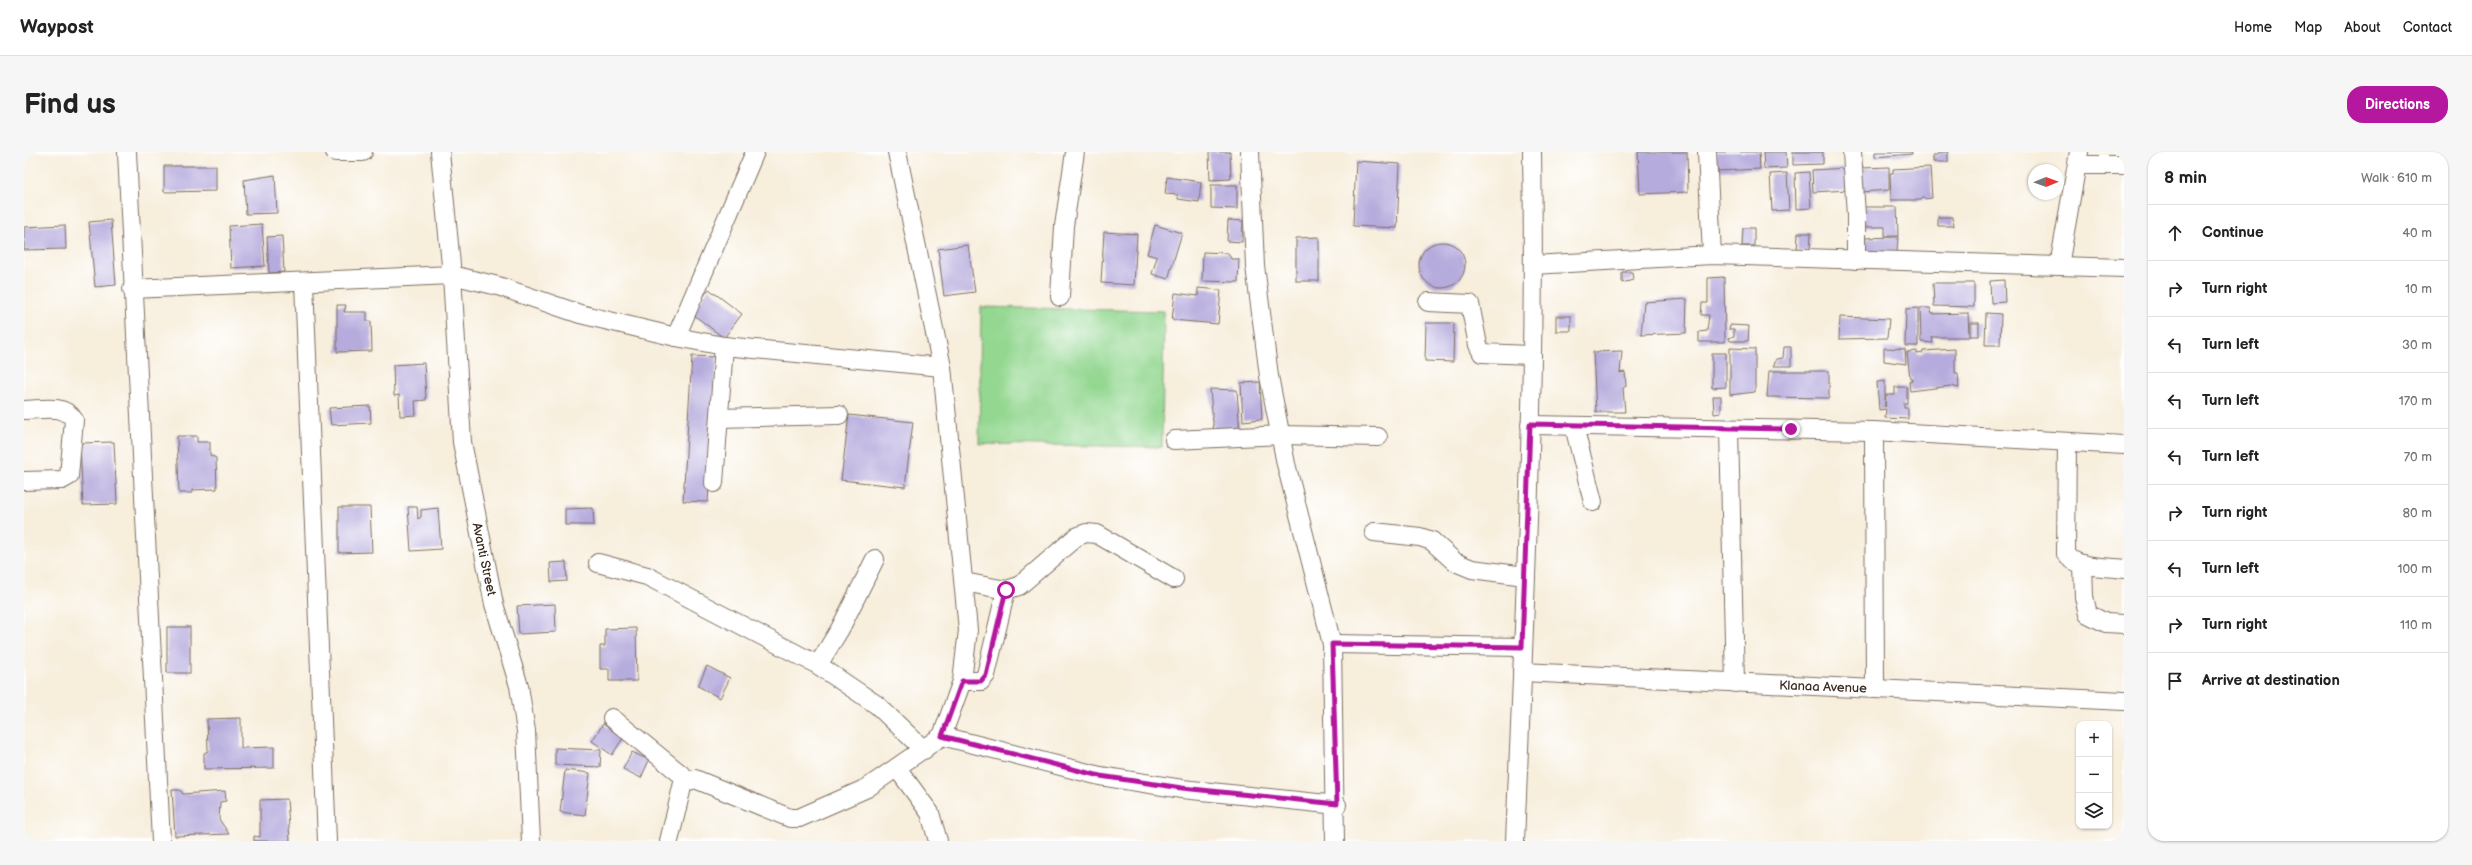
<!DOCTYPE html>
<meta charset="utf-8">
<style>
:root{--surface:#fff;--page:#f6f6f6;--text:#222;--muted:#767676;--line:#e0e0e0;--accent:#b5179e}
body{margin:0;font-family:"Balsamiq Sans",sans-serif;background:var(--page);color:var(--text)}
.controls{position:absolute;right:12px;bottom:12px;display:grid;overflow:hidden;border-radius:8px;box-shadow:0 1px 3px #0004}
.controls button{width:36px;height:36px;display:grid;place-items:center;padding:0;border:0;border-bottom:1px solid var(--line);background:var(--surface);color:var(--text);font:20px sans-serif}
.compass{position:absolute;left:2004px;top:12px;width:36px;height:36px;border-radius:50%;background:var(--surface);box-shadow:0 1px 3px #0004;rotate:89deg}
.stop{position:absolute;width:12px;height:12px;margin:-9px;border:3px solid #b5179e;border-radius:50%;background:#fff}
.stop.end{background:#b5179e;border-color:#fff;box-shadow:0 1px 4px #0008}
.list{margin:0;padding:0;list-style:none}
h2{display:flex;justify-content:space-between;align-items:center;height:52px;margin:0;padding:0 16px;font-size:17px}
h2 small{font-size:13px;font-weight:400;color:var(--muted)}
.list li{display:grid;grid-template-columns:26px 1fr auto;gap:12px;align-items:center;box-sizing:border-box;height:56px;padding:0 16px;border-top:1px solid var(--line)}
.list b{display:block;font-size:15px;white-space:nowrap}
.list em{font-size:13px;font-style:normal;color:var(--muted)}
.icon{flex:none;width:22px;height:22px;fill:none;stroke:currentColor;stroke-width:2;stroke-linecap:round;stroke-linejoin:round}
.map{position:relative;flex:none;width:2100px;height:689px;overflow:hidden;border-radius:16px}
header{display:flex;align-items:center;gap:24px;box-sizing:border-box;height:56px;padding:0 20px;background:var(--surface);border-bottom:1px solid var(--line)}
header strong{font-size:19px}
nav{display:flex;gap:22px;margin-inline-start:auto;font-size:14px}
.intro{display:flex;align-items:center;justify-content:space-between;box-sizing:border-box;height:96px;padding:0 24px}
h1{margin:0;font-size:28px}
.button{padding:10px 18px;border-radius:16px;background:var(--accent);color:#fff;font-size:14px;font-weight:700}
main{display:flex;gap:24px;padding:0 24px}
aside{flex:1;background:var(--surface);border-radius:16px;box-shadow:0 1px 3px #0004}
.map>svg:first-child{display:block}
.green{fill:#93d790;stroke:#678057}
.building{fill:#b6abdd}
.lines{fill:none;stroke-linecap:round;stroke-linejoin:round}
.minor-casing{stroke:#7d6f60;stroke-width:20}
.minor{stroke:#fff;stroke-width:18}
.route{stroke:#b5179e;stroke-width:5}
.labels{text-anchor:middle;stroke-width:3;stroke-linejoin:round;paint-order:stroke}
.street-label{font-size:13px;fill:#3b2a1e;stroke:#fff}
</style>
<header>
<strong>Waypost</strong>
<nav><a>Home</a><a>Map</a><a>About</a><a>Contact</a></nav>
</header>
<div class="intro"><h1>Find us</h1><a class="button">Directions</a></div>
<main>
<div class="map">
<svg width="2100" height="689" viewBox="0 0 2100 689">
<rect width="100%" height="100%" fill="#fff"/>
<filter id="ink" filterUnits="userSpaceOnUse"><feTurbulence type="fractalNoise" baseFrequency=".025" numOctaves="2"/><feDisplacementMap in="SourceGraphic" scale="8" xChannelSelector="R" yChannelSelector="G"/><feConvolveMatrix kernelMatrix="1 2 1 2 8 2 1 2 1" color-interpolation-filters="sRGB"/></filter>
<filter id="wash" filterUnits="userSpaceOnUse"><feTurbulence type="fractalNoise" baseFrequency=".012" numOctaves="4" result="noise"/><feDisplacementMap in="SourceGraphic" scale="16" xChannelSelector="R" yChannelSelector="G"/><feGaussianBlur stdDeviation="0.9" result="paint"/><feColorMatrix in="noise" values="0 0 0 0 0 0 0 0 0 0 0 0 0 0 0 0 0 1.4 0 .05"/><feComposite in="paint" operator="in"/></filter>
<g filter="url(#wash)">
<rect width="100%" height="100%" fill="#f7eedc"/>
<polygon class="green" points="957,155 1140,159 1138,295 955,292"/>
<g id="blocks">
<g class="building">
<polygon points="1185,0 1206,0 1207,27 1186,28"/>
<polygon points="1614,0 1663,0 1664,40 1616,42"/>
<polygon points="1692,0 1735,0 1736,17 1693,19"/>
<polygon points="1739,0 1762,0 1763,16 1740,17"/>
<polygon points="1769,0 1799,0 1799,12 1769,13"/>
<polygon points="1851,0 1888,0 1888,2 1851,5"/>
<polygon points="1914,0 1924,0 1924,10 1909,10 1909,3 1914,3"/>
<polygon points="1332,9 1376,12 1373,76 1329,74"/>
<polygon points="140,14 192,14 192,39 140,40"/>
<polygon points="1865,15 1865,38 1838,40 1837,16"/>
<polygon points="1906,15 1908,46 1900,47 1900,45 1897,48 1867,48 1866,21 1869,21 1869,17"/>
<polygon points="1824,16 1825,38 1789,40 1788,18"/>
<polygon points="1785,20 1787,56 1772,57 1771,21"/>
<polygon points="1763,21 1765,58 1748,59 1746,22"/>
<polygon points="251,23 253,61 222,62 220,28"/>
<polygon points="1143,25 1177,30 1175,50 1154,47 1154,43 1141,42"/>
<polygon points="1187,33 1213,33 1213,57 1187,56"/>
<polygon points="1839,55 1873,55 1874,84 1861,84 1861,75 1840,75"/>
<polygon points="1914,65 1929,65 1930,74 1914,74"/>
<polygon points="87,68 92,133 71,135 65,70"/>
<polygon points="1204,68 1219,69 1218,90 1203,89"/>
<polygon points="238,72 241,114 207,116 205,74"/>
<polygon points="41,73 42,97 0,98 0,75"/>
<polygon points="1131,73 1158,81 1144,127 1128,122 1133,105 1123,102"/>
<polygon points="1719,76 1730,76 1730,94 1718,94"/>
<polygon points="1080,80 1113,82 1110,133 1077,131"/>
<polygon points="1774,81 1787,81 1786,99 1773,99"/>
<polygon points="258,84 260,120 245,121 243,85"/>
<polygon points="1295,85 1295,129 1272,129 1272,86"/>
<polygon points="1874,85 1873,100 1838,101 1838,86"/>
<circle cx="1418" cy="113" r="23"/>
<polygon points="944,93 951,140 920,144 914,97"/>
<polygon points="1179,100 1204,101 1207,107 1215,107 1214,130 1178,129"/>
<polygon points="1598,120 1608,120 1609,128 1598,131"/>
<polygon points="1700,125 1701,190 1675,190 1675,180 1683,179 1685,163 1677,163 1678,151 1684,151 1684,126"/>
<polygon points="1980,128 1981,150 1967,151 1966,129"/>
<polygon points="1909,131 1950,131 1950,155 1910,154"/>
<polygon points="1174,136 1197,138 1194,172 1148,168 1151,141 1174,144"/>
<polygon points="685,137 718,162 700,186 667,161"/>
<polygon points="1663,147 1662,181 1617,183 1620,150"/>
<polygon points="313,153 322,153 320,160 343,160 343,169 347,169 348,199 313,200"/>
<polygon points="1894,156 1894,194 1881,194 1882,157"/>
<polygon points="1896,156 1906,156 1908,162 1944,161 1945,185 1908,185 1909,191 1897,190"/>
<polygon points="1962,161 1977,162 1976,193 1961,193"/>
<rect x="1532" y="164" width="15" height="15"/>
<polygon points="1816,165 1865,167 1863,186 1815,187"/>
<polygon points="1402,171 1430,171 1429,210 1401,209"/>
<rect x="1946" y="171" width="9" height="13"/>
<polygon points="1706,173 1725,174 1724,189 1706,189 1705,186 1710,184 1710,177 1705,177"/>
<polygon points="1760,195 1767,195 1767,214 1749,214 1753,207 1759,206"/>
<polygon points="1706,196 1731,197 1731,240 1706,243"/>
<polygon points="1860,196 1881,197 1882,212 1860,209"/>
<polygon points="1931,197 1931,221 1934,221 1935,236 1927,234 1886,239 1885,230 1888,229 1888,226 1886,226 1883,200 1893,199 1893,202 1899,201 1899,199"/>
<polygon points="1598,199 1596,221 1601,220 1602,234 1599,236 1601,260 1572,260 1569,200"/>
<polygon points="1688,201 1702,201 1702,235 1688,236"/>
<polygon points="668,204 693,205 684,350 659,349"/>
<polygon points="400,211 402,248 391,249 392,263 376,264 375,243 370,244 369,213"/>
<polygon points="1745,219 1805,219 1805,246 1743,245"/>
<polygon points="1861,229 1861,255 1862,243 1871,243 1871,235 1883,235 1883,251 1880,251 1880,256 1884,256 1884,267 1861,266 1862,257 1855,258 1853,230"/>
<polygon points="1236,230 1238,267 1219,269 1217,231"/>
<polygon points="1186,237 1213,238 1216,283 1190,282"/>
<polygon points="1689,244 1697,244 1697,261 1690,262"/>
<polygon points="346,254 347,271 307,273 305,256"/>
<polygon points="825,263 889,270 881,335 817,328"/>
<polygon points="153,284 173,284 173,290 186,290 186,303 192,306 193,337 168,338 168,341 155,341"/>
<polygon points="90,290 93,352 59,353 56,291"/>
<polygon points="315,355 346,355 348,400 315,401"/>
<polygon points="384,355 393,355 394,367 397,365 397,358 414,356 417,397 387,399"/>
<polygon points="569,356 570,373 541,373 541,357"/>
<polygon points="542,410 543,429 527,430 526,411"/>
<polygon points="531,452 532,480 495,482 493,454"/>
<rect x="143" y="475" width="23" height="46"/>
<polygon points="612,476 613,529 585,529 585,517 576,517 576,494 581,494 581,477"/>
<polygon points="683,514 706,526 696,546 674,534"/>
<polygon points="217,566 217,596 250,595 250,616 180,617 180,601 184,599 183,567"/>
<polygon points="579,572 599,586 588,603 568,589"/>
<polygon points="531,596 577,598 576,615 531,613"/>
<polygon points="608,600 625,608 617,626 599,617"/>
<polygon points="541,618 566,621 561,663 536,660"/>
<polygon points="148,638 156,638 159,642 201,639 202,649 196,650 195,667 205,682 151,684"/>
<polygon points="263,647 266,689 230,689 230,684 236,685 236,648"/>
</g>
</g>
</g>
<g filter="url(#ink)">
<use href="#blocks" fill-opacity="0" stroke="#7d6f60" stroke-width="1"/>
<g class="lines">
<g class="minor-casing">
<g id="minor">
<polyline points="103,0 137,689"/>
<polyline points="311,0 339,0"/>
<polyline points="416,0 428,123 438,290 470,452 495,534 502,579 507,689"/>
<polyline points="1226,0 1231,114 1245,224 1262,312 1308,492 1311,689"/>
<polyline points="1683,0 1688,103"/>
<polyline points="1828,0 1832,63 1832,108"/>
<polyline points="2054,13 2100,13"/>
<polyline points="1509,113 1688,103 2100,116"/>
<polyline points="2035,114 2055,0"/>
<polyline points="280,131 303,689"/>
<polyline points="108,137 428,123 474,134 556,162 652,185 700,194 918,215"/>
<polyline points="1036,145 1040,74 1051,0"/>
<polyline points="1404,150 1446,152 1454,193 1458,201 1507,203"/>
<polyline points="652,185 731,0"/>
<path d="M 0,258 C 17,258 40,251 50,268 L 45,324 L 38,328 L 0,329"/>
<polyline points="695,266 815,263"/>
<polyline points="1506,273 1850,279 2100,293"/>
<polyline points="1550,274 1569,350"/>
<polyline points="1705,277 1711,531"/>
<polyline points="1850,279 1851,536"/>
<polyline points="1150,288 1257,283 1354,285"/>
<path d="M 2043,290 L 2042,402 C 2052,417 2083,414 2100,417"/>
<polyline points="690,331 700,194"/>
<polyline points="1350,380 1396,385 1408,389 1431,410 1448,417 1501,424"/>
<polyline points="574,411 623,424 794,513 853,553 900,598"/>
<polyline points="2059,412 2060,445 2064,462 2082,471 2100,472"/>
<polyline points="940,430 982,438 995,434 1052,385 1062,381 1073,382 1150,427"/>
<polyline points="1308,492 1498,495"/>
<polyline points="794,513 816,477 851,407"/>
<polyline points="1498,520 2100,549"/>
<polyline points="938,529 957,529 962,523 982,438"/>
<polyline points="588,566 664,628"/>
<polyline points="918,584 1076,624 1158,637 1313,653"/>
<polyline points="873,616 906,661 914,689"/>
<polyline points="645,689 659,631 671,627 766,666 775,666 843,636 918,584 938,529 944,478 918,215 873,0"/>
<path d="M 1491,689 C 1501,460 1512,229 1508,0"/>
</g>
</g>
<use href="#minor" class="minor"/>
</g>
</g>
<g class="lines" filter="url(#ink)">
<polyline class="route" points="982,438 962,523 957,529 938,529 918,584 1076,624 1158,636 1313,652 1308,492 1498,495 1506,272 1767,277"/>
</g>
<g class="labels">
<g class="street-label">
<text transform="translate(461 407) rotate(78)" y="5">Avanti Street</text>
<text transform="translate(1799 534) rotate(2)" y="5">Klanaa Avenue</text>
</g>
</g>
</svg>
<div class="controls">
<button>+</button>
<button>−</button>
<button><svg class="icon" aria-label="layers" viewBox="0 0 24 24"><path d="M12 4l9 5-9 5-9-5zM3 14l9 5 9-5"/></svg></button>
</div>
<svg class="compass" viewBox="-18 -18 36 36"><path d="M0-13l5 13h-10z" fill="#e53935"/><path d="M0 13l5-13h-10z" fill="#767676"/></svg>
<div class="stop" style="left:982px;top:438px"></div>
<div class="stop end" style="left:1767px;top:277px"></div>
</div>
<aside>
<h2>8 min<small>Walk · 610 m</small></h2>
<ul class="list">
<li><svg class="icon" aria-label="ahead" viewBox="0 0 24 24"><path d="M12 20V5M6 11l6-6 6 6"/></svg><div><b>Continue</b></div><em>40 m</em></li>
<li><svg class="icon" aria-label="right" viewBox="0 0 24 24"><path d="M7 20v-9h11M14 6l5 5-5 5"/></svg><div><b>Turn right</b></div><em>10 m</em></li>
<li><svg class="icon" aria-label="left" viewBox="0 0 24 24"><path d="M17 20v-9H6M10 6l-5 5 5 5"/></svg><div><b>Turn left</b></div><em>30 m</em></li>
<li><svg class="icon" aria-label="left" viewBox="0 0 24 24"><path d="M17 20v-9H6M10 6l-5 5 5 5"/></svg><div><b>Turn left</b></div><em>170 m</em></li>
<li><svg class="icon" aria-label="left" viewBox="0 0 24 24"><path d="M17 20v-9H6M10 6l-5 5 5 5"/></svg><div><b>Turn left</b></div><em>70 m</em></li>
<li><svg class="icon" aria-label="right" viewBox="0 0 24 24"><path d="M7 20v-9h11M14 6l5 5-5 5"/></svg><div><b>Turn right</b></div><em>80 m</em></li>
<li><svg class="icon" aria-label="left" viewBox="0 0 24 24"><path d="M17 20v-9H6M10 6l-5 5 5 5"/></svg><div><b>Turn left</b></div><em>100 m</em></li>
<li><svg class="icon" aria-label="right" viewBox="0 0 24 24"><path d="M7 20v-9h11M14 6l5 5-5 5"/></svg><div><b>Turn right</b></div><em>110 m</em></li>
<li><svg class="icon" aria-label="arrive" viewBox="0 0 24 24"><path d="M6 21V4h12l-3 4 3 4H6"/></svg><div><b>Arrive at destination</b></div></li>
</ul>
</aside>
</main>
